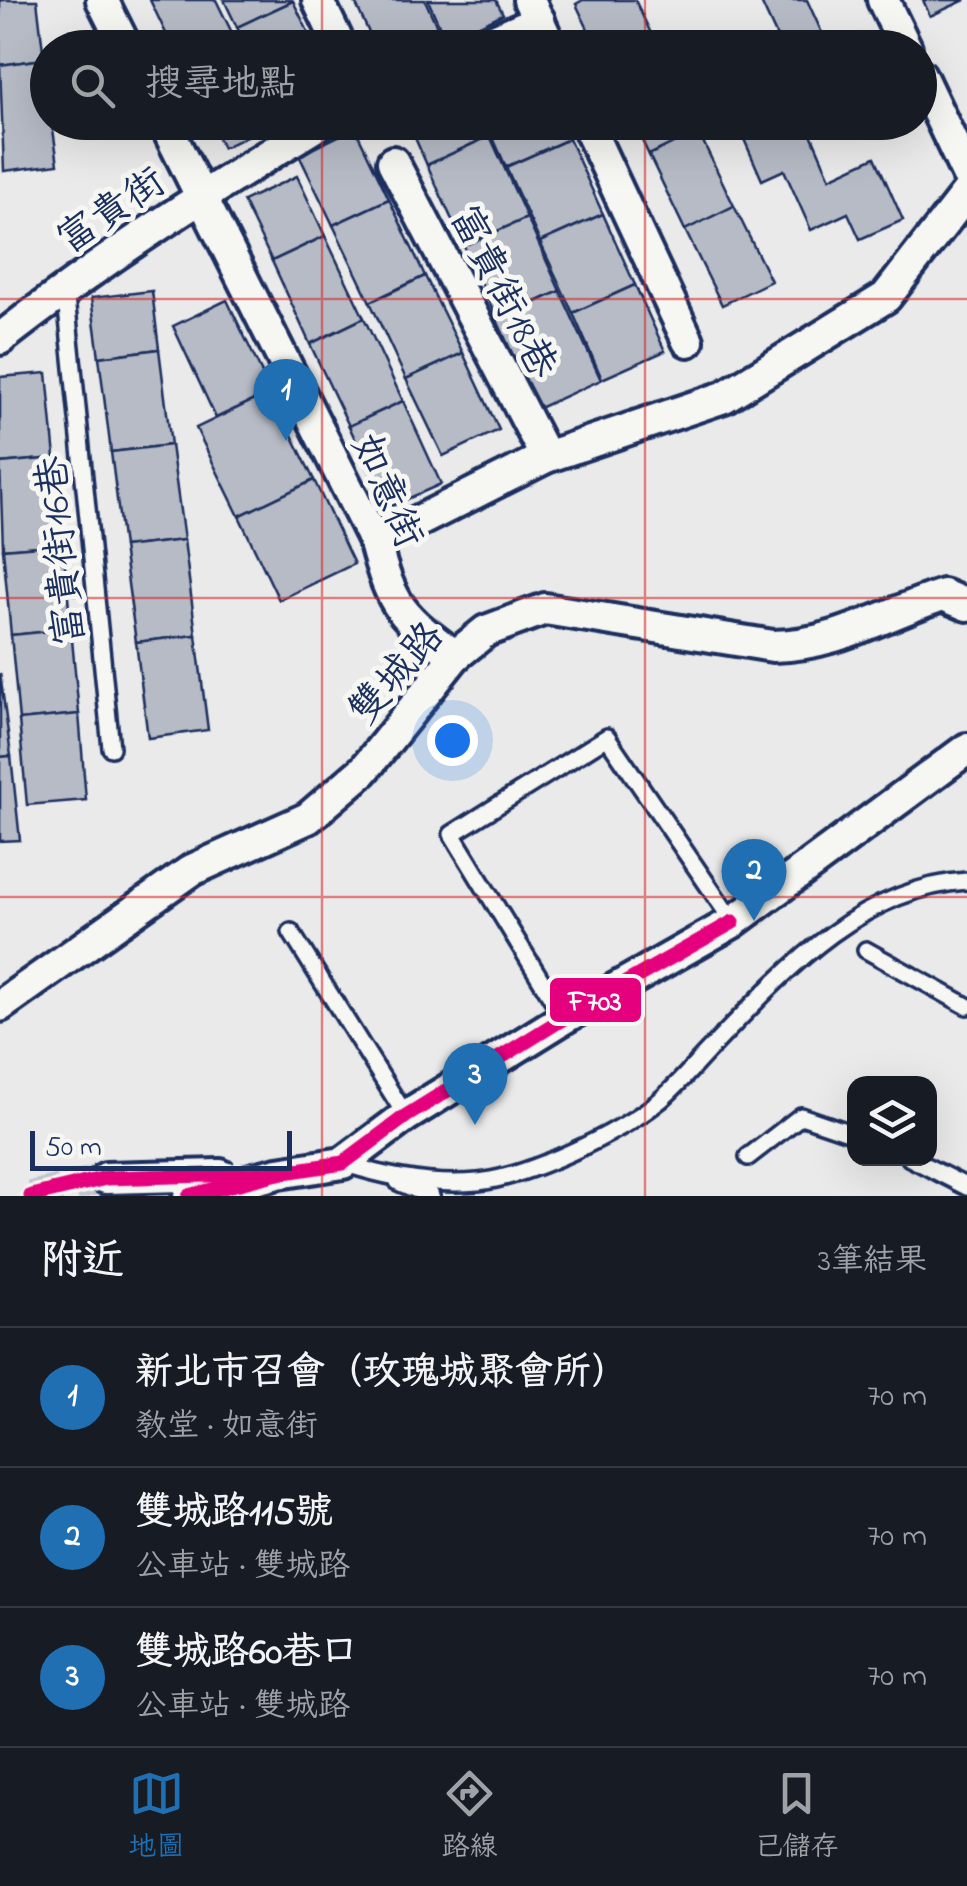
<!DOCTYPE html>
<html lang="zh-TW">
<meta charset="utf-8">
<style>
:root{--surface:#171b24;--page:#242831;--text:#f1f3f6;--muted:#9ea1a6;--line:#363941;--accent:#1f6fb2}
body{margin:0;font-family:"Indie Flower","LXGW WenKai TC",sans-serif;background:var(--page);color:var(--text)}
.controls{position:absolute;right:30px;bottom:30px;display:grid;overflow:hidden;border-radius:20px;box-shadow:0 10px 40px #0002}
.controls button{width:90px;height:90px;display:grid;place-items:center;padding:0;border:0;border-bottom:2px solid var(--line);background:var(--surface);color:var(--text);font:50px sans-serif}
.scale{position:absolute;left:30px;bottom:25px;width:262px;box-sizing:border-box;padding-left:10px;border:5px solid #1b2f5e;border-top:0;font-size:28px;line-height:35px;white-space:nowrap;color:#1b2f5e;-webkit-text-stroke:8px #f6f6f2;paint-order:stroke}
.you{position:absolute;left:452px;top:740px;width:35px;height:35px;margin:-25px;border:8px solid #fff;border-radius:50%;background:#1a73e8;box-shadow:0 0 0 15px #1a73e833}
.badge{display:grid;place-items:center;width:65px;height:65px;border-radius:50%;background:var(--accent);color:#fff;font-size:32px;font-weight:700}
.pin{position:absolute;translate:-50% -82px;filter:drop-shadow(0 2px 5px #0008)}
.pin::after{content:'';position:absolute;top:52px;width:35px;height:30px;background:inherit;clip-path:polygon(0 0,100% 0,50% 100%)}
.list{margin:0;padding:0;list-style:none}
h2{display:flex;justify-content:space-between;align-items:center;height:130px;margin:0;padding:0 40px;font-size:42px}
h2 small{font-size:32px;font-weight:400;color:var(--muted)}
.list li{display:grid;grid-template-columns:65px 1fr auto;gap:30px;align-items:center;box-sizing:border-box;height:140px;padding:0 40px;border-top:2px solid var(--line)}
.list b{display:block;font-size:38px;white-space:nowrap}
.list p{margin:0;font-size:32px;white-space:nowrap;color:var(--muted)}
.list em{font-size:32px;font-style:normal;color:var(--muted)}
.icon{flex:none;width:55px;height:55px;fill:none;stroke:currentColor;stroke-width:2;stroke-linecap:round;stroke-linejoin:round}
.map{position:relative;flex:none;width:967px;height:1196px;overflow:hidden}
.search{position:absolute;background:var(--surface);box-shadow:0 10px 40px #0002;left:30px;right:30px;top:30px;height:110px;display:flex;align-items:center;gap:25px;box-sizing:border-box;padding:0 35px;border-radius:55px;color:var(--muted);font-size:38px}
.sheet{height:550px;background:var(--surface)}
nav{display:flex;justify-content:space-around;align-items:center;box-sizing:border-box;height:140px;border-top:2px solid var(--line);background:var(--surface);font-size:28px;color:var(--muted)}
nav a{display:grid;justify-items:center;gap:5px}
nav .on{color:var(--accent)}
.map>svg:first-child{display:block}
.building{fill:#b6bbc6;stroke:#1b2f5e;stroke-width:2.5}
.lines{fill:none;stroke-linecap:round;stroke-linejoin:round}
.street-tunnel{stroke:#c0c5cd;stroke-width:30;stroke-dasharray:30 15;stroke-linecap:butt}
.lane-casing{stroke:#1b2f5e;stroke-width:22}
.street-casing{stroke:#1b2f5e;stroke-width:38}
.lane{stroke:#f6f6f2;stroke-width:15}
.street{stroke:#f6f6f2;stroke-width:30}
.bus-1-casing{stroke:#f6f6f2;stroke-width:22}
.bus-1{stroke:#e5007d;stroke-width:15}
.grid{fill:none;stroke:#d62828;stroke-width:2.5;stroke-opacity:0.55}
.labels{text-anchor:middle;stroke-width:10;stroke-linejoin:round;paint-order:stroke}
.street-label{font-size:40px;fill:#1b2f5e;stroke:#f6f6f2}
.line-badge{stroke:#f6f6f2;stroke-width:4}
.badge-label{font-size:28px;text-anchor:middle;font-weight:bold;fill:#fff}
</style>
<div class="map">
<svg width="967" height="1196" viewBox="0 0 967 1196">
<rect width="100%" height="100%" fill="#e9eae9"/>
<filter id="ink" filterUnits="userSpaceOnUse"><feTurbulence type="fractalNoise" baseFrequency=".01" numOctaves="2"/><feDisplacementMap in="SourceGraphic" scale="20" xChannelSelector="R" yChannelSelector="G"/><feConvolveMatrix kernelMatrix="1 2 1 2 8 2 1 2 1" color-interpolation-filters="sRGB"/></filter>
<g filter="url(#ink)">
<g class="building">
<polygon points="0,0 37,0 44,59 0,65"/>
<polygon points="150,0 216,0 236,41 222,48 173,48"/>
<polygon points="224,0 292,0 293,1 237,27"/>
<polygon points="354,0 425,0 443,40 427,48 376,48"/>
<polygon points="428,0 496,0 503,14 446,41"/>
<polygon points="583,0 635,0 658,48 597,48 576,4"/>
<polygon points="760,0 807,0 822,33 790,48 753,48 777,37"/>
<polygon points="923,0 965,0 930,16"/>
<polygon points="293,1 316,48 247,48 237,27"/>
<polygon points="44,59 48,122 52,122 58,164 4,171 0,65"/>
<polygon points="210,122 275,122 223,148"/>
<polygon points="408,122 484,122 490,136 427,165"/>
<polygon points="486,122 561,122 569,139 506,167"/>
<polygon points="633,122 694,122 698,131 649,155"/>
<polygon points="737,122 781,122 744,139"/>
<polygon points="781,122 806,122 830,178 875,157 903,220 860,239 848,213 811,230 784,170 762,180 744,139"/>
<polygon points="355,128 389,199 333,225 299,155"/>
<polygon points="698,131 734,206 685,230 649,155"/>
<polygon points="490,136 527,218 464,246 427,165"/>
<polygon points="569,139 603,214 540,242 506,167"/>
<polygon points="297,176 325,236 272,261 243,201"/>
<polygon points="389,199 425,276 370,302 333,225"/>
<polygon points="734,206 771,281 722,305 685,230"/>
<polygon points="603,214 635,285 573,313 540,242"/>
<polygon points="527,218 560,291 497,320 464,246"/>
<polygon points="325,236 364,318 310,344 272,261"/>
<polygon points="425,276 463,353 406,379 370,302"/>
<polygon points="635,285 665,351 602,379 573,313"/>
<polygon points="152,291 159,349 99,357 91,298"/>
<polygon points="560,291 601,380 537,409 497,320"/>
<polygon points="227,300 271,392 216,418 173,326"/>
<polygon points="364,318 403,401 349,426 310,344"/>
<polygon points="159,349 171,445 111,452 99,357"/>
<polygon points="463,353 499,430 443,456 406,379"/>
<polygon points="47,373 55,458 0,463 0,377"/>
<polygon points="271,392 314,480 239,516 196,428"/>
<polygon points="403,401 441,484 387,508 349,426"/>
<polygon points="171,445 184,540 123,547 111,452"/>
<polygon points="55,458 63,544 3,549 0,463"/>
<polygon points="314,480 354,564 279,600 239,516"/>
<polygon points="184,540 196,635 136,642 123,547"/>
<polygon points="63,544 71,629 11,635 3,549"/>
<polygon points="71,629 79,714 19,720 11,635"/>
<polygon points="196,635 208,730 148,738 136,642"/>
<polygon points="0,673 11,756 0,757"/>
<polygon points="79,714 86,800 27,805 19,720"/>
<polygon points="11,756 20,840 0,841 0,757"/>
</g>
<g class="lines">
<polyline class="street-tunnel" points="31,1196 106,1178"/>
<g class="lane-casing">
<g id="lane">
<polyline points="65,288 111,748"/>
<polyline points="291,932 406,1116"/>
<polyline points="866,950 967,1006"/>
<polyline points="564,1018 452,834 607,737 733,922"/>
<polyline points="748,1157 801,1116 854,1134"/>
<polyline points="910,1158 967,1187"/>
<path d="M 343,1163 C 385,1177 433,1186 478,1182 C 528,1177 619,1133 658,1102 C 678,1086 694,1065 712,1047 C 782,974 858,888 967,881"/>
<polyline points="398,1182 431,1196"/>
</g>
</g>
<g class="street-casing">
<g id="street">
<polyline points="102,0 126,48"/>
<polyline points="318,0 341,48"/>
<polyline points="529,0 551,48"/>
<polyline points="883,0 906,48"/>
<polyline points="476,48 539,20"/>
<polyline points="920,75 967,174"/>
<path d="M 164,122 L 375,543 C 392,608 402,617 455,656"/>
<polyline points="586,122 688,341"/>
<polyline points="393,162 546,457"/>
<path d="M 0,339 C 102,259 211,190 322,122"/>
<polyline points="375,543 546,457 724,397 886,297 967,193"/>
<path d="M 0,1006 L 192,870 L 308,818 L 364,770 L 455,656 L 486,631 L 545,609 L 773,646 C 837,645 884,614 943,595 L 967,605"/>
<polyline points="106,1178 220,1175"/>
<polyline points="189,1196 278,1173 343,1163 406,1116 564,1018 733,922 967,749"/>
</g>
</g>
<use href="#lane" class="lane"/>
<use href="#street" class="street"/>
<g class="bus-1-casing">
<g id="bus-1">
<polyline points="31,1196 106,1178 278,1173"/>
<polyline points="189,1196 278,1173 343,1163 406,1116 564,1018 733,922"/>
</g>
</g>
<use href="#bus-1" class="bus-1"/>
</g>
</g>
<path class="grid" d="M 322,0 L 322,48M 645,0 L 645,48M 322,122 L 322,1196M 645,122 L 645,1196M 0,299 L 967,299M 0,598 L 967,598M 0,897 L 967,897"/>
<g class="labels">
<g class="street-label">
<text transform="translate(110 209) rotate(-34)" y="14">富貴街</text>
<text transform="translate(505 291) rotate(63)" y="14">富貴街18巷</text>
<text transform="translate(389 490) rotate(66)" y="14">如意街</text>
<text transform="translate(59 551) rotate(-96)" y="14">富貴街16巷</text>
<text transform="translate(395 672) rotate(-49)" y="14">雙城路</text>
</g>
</g>
<rect class="line-badge" x="548" y="976" width="95" height="48" rx="10" fill="#e5007d"/>
<g class="badge-label">
<text x="595" y="1010">F703</text>
</g>
</svg>
<div class="controls">
<button><svg class="icon" aria-label="layers" viewBox="0 0 24 24"><path d="M12 4l9 5-9 5-9-5zM3 14l9 5 9-5"/></svg></button>
</div>
<div class="scale">50 m</div>
<div class="you"></div>
<div class="pin badge" style="left:286px;top:441px">1</div>
<div class="pin badge" style="left:754px;top:921px">2</div>
<div class="pin badge" style="left:475px;top:1125px">3</div>
<div class="search"><svg class="icon" aria-label="search" viewBox="0 0 24 24"><circle cx="10" cy="10" r="6"/><path d="M15 15l6 6"/></svg>搜尋地點</div>
</div>
<section class="sheet">
<h2>附近<small>3筆結果</small></h2>
<ul class="list">
<li><span class="badge">1</span><div><b>新北市召會（玫瑰城聚會所）</b><p>教堂 · 如意街</p></div><em>70 m</em></li>
<li><span class="badge">2</span><div><b>雙城路115號</b><p>公車站 · 雙城路</p></div><em>70 m</em></li>
<li><span class="badge">3</span><div><b>雙城路60巷口</b><p>公車站 · 雙城路</p></div><em>70 m</em></li>
</ul>
</section>
<nav>
<a class="on"><svg class="icon" aria-label="map" viewBox="0 0 24 24"><path d="M3 6l6-2 6 2 6-2v14l-6 2-6-2-6 2zM9 4v14M15 6v14"/></svg>地圖</a>
<a><svg class="icon" aria-label="directions" viewBox="0 0 24 24"><path d="M12 3l9 9-9 9-9-9zM9 14v-3h6M13 9l2 2-2 2"/></svg>路線</a>
<a><svg class="icon" aria-label="saved" viewBox="0 0 24 24"><path d="M7 4h10v16l-5-4-5 4z"/></svg>已儲存</a>
</nav>
